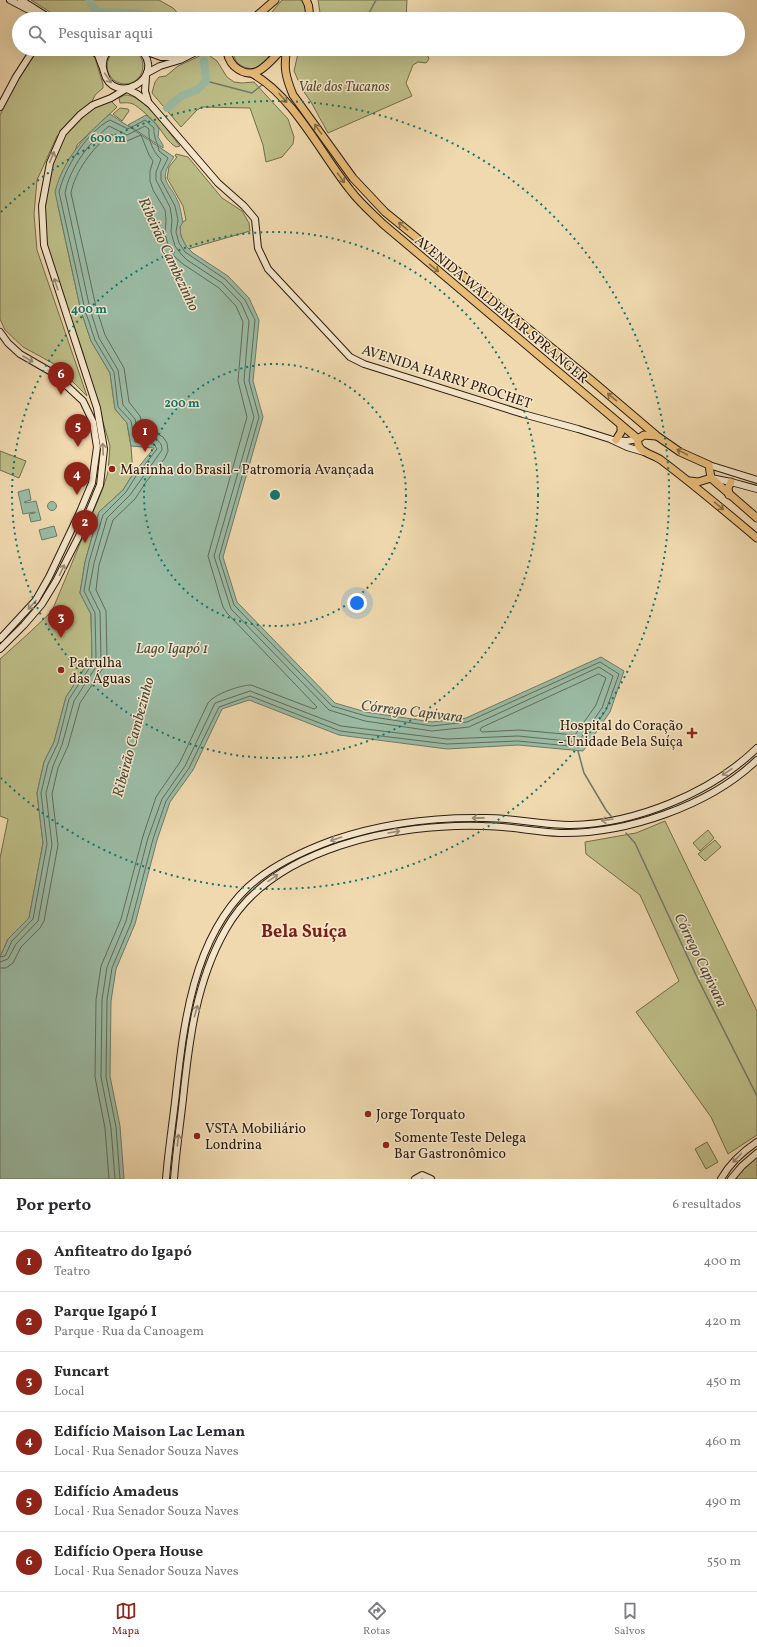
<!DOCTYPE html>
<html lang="pt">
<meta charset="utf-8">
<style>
:root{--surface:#fff;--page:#f7f7f7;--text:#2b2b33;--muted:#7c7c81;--line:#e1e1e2;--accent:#8f2418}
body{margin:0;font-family:Vollkorn,serif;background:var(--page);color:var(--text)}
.you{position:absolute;left:357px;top:603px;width:14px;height:14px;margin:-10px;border:3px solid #fff;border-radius:50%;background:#1a73e8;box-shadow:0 0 0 6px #1a73e833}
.badge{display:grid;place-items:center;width:26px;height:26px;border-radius:50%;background:var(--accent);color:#fff;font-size:13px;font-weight:700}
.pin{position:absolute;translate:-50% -33px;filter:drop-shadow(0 1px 2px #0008)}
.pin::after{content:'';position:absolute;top:21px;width:14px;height:12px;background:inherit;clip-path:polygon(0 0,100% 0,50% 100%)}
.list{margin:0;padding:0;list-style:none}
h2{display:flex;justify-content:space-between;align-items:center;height:52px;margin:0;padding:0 16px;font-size:17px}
h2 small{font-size:13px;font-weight:400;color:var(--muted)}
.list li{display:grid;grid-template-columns:26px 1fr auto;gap:12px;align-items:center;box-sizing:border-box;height:60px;padding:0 16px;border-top:1px solid var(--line)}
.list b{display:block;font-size:15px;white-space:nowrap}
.list p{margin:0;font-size:13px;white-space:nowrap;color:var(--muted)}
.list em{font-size:13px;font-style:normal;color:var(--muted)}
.icon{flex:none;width:22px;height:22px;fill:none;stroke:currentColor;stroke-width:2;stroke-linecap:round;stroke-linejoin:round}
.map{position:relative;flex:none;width:757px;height:1179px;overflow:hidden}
.search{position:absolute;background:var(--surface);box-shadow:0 4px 16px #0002;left:12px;right:12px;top:12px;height:44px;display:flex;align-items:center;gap:10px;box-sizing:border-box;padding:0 14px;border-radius:22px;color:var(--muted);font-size:15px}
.sheet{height:412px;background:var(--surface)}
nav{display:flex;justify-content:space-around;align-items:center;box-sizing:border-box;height:56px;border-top:1px solid var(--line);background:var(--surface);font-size:11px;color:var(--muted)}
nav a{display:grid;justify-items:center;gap:2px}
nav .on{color:var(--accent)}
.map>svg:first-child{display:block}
.green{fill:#bdbe88;stroke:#736c4a}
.water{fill:#9bbba5;stroke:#6d7b68}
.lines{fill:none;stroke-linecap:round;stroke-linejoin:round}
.shore{stroke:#626b59;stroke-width:1}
.stream{stroke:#6d7b68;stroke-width:1.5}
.river{stroke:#9bbba5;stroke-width:8}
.secondary-casing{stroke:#291b0d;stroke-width:8}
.primary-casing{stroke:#291b0d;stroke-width:9}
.secondary{stroke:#f5e6cb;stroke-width:6}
.primary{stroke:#e8bc78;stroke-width:7}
.oneway{stroke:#998b76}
.oneway2{stroke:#886c42}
.ring{fill:none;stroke:#0f766e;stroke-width:2;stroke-dasharray:2 4}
.poi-dot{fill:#8f2418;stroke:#f5e6cb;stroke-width:1.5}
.labels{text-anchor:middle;stroke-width:3;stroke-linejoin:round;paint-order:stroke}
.park-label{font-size:14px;font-style:italic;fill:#554c32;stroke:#f5e6cb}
.street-label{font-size:14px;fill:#291b0d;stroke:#f5e6cb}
.poi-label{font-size:14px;fill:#291b0d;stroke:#f5e6cb;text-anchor:start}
.water-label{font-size:15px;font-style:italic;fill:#4b4b3b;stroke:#f5e6cb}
.district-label{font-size:18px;font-weight:bold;fill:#7a1f14;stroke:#f5e6cb}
.centre{fill:#0f766e;stroke:#f5e6cb;stroke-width:2}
.ring-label{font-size:12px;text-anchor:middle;font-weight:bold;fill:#0f766e;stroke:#f5e6cb;stroke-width:3;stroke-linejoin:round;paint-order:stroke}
</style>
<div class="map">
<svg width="757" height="1179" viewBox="0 0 757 1179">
<rect width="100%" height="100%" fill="#f0d9af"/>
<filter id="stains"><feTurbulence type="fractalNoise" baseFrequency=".005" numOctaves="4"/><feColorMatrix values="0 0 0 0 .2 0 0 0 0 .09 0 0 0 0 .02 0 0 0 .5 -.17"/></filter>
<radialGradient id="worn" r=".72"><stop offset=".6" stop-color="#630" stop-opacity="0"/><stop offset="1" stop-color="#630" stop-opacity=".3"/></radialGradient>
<g class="green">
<polygon points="31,0 159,0 173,8 183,19 61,19"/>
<polygon points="282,0 300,0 305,3 308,15 305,19 266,19"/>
<polygon points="318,0 407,0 406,19 321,19"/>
<circle cx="125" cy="66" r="18"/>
<path d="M 41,49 L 82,49 L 89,52 L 95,58 L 103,84 L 103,88 L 95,95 L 91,104 L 74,119 L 57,136 L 37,180 L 34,214 L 37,250 L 87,396 L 56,365 L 23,347 L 5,330 L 0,319 L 0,115 C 8,98 25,58 41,49 Z"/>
<polygon points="158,49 191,49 180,53"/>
<path d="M 233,49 L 275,49 L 263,63 L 254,69 C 241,68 233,63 233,49 Z"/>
<polygon points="299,49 425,49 429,59 426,63 418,62 413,65 406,83 412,96 328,133 311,102 302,89 294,71"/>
<polygon points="206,53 217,61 227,77 234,82 242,83 254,82 288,119 294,137 293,144 282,157 266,162 263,145 250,108 202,107 197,110 181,127 152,93 155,82 159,77 166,76 178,66"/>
<path d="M 125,95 C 144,94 168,132 180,146 L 176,147 C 168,142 163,133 157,125 C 153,120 139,107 133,104 C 129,102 124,103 120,103 L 119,98 Z"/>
<polygon points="110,100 117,107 77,145 58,206 81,311 91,341 110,373 115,409 127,423 131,446 133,474 123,490 99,512 85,562 80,593 91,614 92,657 66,697 54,742 44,762 37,793 43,843 29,918 8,939 0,957 0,858 8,819 0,816 0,659 29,633 52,611 103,488 108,472 110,446 83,353 47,248 44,216 49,178 58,148 66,134 85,114 99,105"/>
<polygon points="120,108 128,109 129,111 122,121 113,114"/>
<path d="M 176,154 L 188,157 L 222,198 L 242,211 L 249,223 L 250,231 L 188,249 C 182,241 178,232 181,223 L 186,220 L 183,206 L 167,178 L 169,167 L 177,157 L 175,156 Z"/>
<polygon points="0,451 26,461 19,478 0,470"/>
<polygon points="665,821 757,1011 757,1135 728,1154 711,1117 636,1012 679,981 640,895 586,854 585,842 636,833"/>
<polygon points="708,830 714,838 700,851 693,843"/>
<polygon points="715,840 721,847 705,861 698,854"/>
<polygon points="707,1142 718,1162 706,1169 695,1149"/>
<polygon points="757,1156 757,1179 735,1179 739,1173"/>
</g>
<g class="water">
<path d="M 110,114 L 174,157 C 156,182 170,181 179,204 C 180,207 182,218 183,222 L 180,227 L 181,236 L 186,246 L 193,253 L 228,276 L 249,298 L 259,320 L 253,381 L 263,417 L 223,557 L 237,602 L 335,703 L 366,712 L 432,722 L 466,718 L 601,657 L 624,671 L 610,712 L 583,751 L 518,745 L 447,749 L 339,735 L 249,700 L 222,709 L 193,770 L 170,802 L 157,840 L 135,924 L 116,969 L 111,1001 L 110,1076 L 120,1126 L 124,1179 L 0,1179 L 0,957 L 8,939 L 29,918 L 43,843 L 37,793 L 44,762 L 54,742 L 66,697 L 92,657 L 91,614 L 80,593 L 85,562 L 99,512 L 123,490 L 133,474 L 154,448 L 131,446 L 127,423 L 115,409 L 110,373 L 91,341 L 81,311 L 55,192 C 63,160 85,135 110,114 Z"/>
<polygon points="146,115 156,124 159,129 158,137 163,145 163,148 128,125"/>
<polygon points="29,489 31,500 24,502 25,503 36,501 41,520 31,522 29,514 35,513 35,512 23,514 18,492"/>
<circle cx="52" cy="506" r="4.5"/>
<polygon points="54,526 57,536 42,540 39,530"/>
</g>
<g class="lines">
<g class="shore">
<polygon points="599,674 606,678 596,705 575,735 519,730 482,732 480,730 481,728"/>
<path d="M 0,957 L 5,956 L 12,941 L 33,919 L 47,844 L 41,793 L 48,764 L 58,743 L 69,699 L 96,658 L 95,613 L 84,591 L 89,562 L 103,515 L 126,492 L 136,476 L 157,449 L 154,444 L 135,442 L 131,421 L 118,407 L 114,372 L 95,340 L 85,310 L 59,192 C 65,167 87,132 110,120 L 128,129 L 145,120 L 154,128 C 153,137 158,143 159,151 L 168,158 L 161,172 L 161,180 L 175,206 L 178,220 L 176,232 L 179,243 L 185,252 L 225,279 L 245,300 L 255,320 L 249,381 L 259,417 L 219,557 L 234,605 L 332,706 L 366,716 L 432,726 L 467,722 L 600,662 L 619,674 L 606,710 L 580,747 L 518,741 L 447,744 L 340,731 L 250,696 L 219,707 L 189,768 L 166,801 L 153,839 L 131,923 L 112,968 L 107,1000 L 106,1077 L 116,1127 L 120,1179"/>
<path d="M 0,962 L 8,959 L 16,944 L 38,921 L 52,845 L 46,793 L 53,766 L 62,745 L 74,701 L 101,659 L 100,612 L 89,590 L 94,563 L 107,518 L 130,495 L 162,450 C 162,436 149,440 139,437 L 135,419 L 123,405 L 118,370 L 99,338 L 90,309 L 65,193 C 70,167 89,143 109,126 L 127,135 L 145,126 L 149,129 C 148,140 153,152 161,159 L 156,172 L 156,180 L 170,207 L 172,220 L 171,232 L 175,246 L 181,254 L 187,260 L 222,283 L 241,303 L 249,321 L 244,381 L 254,417 L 214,556 L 231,609 L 329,710 L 365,721 L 432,731 L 469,727 L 599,667 L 613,676 L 602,708 L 578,742 L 518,736 L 447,739 L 341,726 L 250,691 L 215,703 L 185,766 L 162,799 L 148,838 L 126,921 L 107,967 L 102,1000 L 101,1077 L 111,1128 L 115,1179"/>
<path d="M 0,968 L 6,968 L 13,963 L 21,947 L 40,928 L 44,921 L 58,845 L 52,794 L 58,768 L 68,746 L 80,703 L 105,665 L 107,659 L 106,611 L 96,590 L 99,565 L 113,520 L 135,499 L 146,482 L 165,458 L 168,451 L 167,443 L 163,437 L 158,434 L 144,432 L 140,416 L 129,402 L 124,368 L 105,335 L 96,307 L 71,193 C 75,171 93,148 110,134 L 127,141 L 141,135 L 149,155 L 153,161 L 150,171 L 150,181 L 153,190 L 165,210 L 166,220 L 165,234 L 169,248 L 174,256 L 183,264 L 219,288 L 236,306 L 243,322 L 238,381 L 247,417 L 208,556 L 223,607 L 227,613 L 317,707 L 314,709 L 251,685 C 241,685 214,694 208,703 L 180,762 L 156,797 L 143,836 L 121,919 L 101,966 L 96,1000 L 95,1077 L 105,1128 L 109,1179"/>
</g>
<g class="stream">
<polyline points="361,19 369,13 376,0"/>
<polyline points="305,51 309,49"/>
<polyline points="206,81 252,93 262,85"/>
<polyline points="578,751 584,773 606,810 611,816"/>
<polyline points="626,833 635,843 696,975 757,1096"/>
</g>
<g class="river">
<polyline points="89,0 96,12 131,13 175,19"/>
<polyline points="167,108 181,96 197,90 206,81 204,61"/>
</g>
<g class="secondary-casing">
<g id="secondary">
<polyline points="10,0 29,10 43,19"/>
<polyline points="21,0 51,19"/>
<polyline points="91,49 98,55 102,66"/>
<path d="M 110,49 C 104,55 101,63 104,72 C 113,108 169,78 140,49"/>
<polyline points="219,49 227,53"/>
<polyline points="142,50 161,57 184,57"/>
<polyline points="147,73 160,66 180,60 202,49"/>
<polyline points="146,77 145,91 148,101"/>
<polyline points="127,89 137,94 150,104 218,183 244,206 255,219 258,248 268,269 350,357 364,364 523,414 578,429 610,439 627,447 644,452"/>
<polyline points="0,107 16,77 34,49"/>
<polyline points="0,332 8,343 20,354 53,373 83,401 93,422 97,447 92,483 79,514 49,577 36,600 0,639"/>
<polyline points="613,440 627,441 638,439"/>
<polyline points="709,465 757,480"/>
<polyline points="711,478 731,482 757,489"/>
<polyline points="0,649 24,625 42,604 56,581 79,536 100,485 104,449 97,408 44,245 42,206 50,163 63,133 80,115 93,105 111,98 126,89"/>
<path d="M 166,1179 C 168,1153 172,1128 175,1102 C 183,1030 191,941 248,887 C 272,865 303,851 333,840 C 383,823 433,817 485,818 C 514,818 542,825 571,825 C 635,824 711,793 757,748"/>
<path d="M 174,1179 C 176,1152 180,1126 183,1099 C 189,1041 196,981 226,929 C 272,847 398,823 484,826 C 509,826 534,832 560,833 C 626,834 709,806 757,760"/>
<polyline points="415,1179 422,1175 431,1179"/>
<path d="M 721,1179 C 730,1163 742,1152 757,1142"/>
<polyline points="731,1179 742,1166 757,1153"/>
</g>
</g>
<g class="primary-casing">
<g id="primary">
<path d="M 306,0 C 310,6 310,12 308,19"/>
<polyline points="253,19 275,0"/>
<path d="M 228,49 C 226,54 230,62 234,66 C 254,84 268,64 282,49"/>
<path d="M 287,49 C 283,67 286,78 293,95 L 353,178 L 385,212 L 590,379 L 657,436 L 680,452 L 709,465 L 711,478 L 757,518"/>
<path d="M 253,74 C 294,97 321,154 351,191 C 360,203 372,213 383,224 L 638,439 C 635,452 653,454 661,460 C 694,485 725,511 757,538"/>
<polyline points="638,439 644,435 656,436"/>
<polyline points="616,440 621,432 621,426"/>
<polyline points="690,481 698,482 711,478"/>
<polyline points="729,495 728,488 731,482"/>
</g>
</g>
<use href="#secondary" class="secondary"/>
<use href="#primary" class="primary"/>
</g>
<defs><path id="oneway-shaft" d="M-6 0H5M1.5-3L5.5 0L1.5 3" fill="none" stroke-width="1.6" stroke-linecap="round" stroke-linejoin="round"/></defs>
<g class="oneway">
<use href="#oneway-shaft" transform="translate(108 78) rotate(55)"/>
<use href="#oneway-shaft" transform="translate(52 157) rotate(-67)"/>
<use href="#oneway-shaft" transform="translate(56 284) rotate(-108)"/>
<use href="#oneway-shaft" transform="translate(28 359) rotate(30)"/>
<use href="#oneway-shaft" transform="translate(103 449) rotate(-92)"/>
<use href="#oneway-shaft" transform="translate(62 570) rotate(-64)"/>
<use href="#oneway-shaft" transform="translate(32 605) rotate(132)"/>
<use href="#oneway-shaft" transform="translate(727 772) rotate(146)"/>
<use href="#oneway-shaft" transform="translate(478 818) rotate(179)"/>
<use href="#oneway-shaft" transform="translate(607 820) rotate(171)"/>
<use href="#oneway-shaft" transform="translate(394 832) rotate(-10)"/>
<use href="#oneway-shaft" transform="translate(336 839) rotate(161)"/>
<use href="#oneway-shaft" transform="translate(273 878) rotate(-35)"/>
<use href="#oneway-shaft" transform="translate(196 1011) rotate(-74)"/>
<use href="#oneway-shaft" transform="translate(178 1140) rotate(-83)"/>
<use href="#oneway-shaft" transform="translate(737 1158) rotate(134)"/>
</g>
<g class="oneway2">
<use href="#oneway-shaft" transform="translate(283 98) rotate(49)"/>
<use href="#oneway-shaft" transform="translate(318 129) rotate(-125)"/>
<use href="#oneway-shaft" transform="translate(341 178) rotate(54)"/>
<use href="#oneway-shaft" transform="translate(403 226) rotate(-140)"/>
<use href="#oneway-shaft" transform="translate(434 268) rotate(40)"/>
<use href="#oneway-shaft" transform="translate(612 397) rotate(-140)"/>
<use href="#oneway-shaft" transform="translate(682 452) rotate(-152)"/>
<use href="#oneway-shaft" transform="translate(719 506) rotate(40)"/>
</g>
<g class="ring">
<circle cx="275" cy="495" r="131"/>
<circle cx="275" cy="495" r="263"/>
<path d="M1 212A394 394 0 1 1 1 778"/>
</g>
<g class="poi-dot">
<circle cx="112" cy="469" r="4"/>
<circle cx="61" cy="670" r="4"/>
<path d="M690 727h4v4h4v4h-4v4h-4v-4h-4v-4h4z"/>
<circle cx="368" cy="1114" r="4"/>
<circle cx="197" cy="1136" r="4"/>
<circle cx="386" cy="1145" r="4"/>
</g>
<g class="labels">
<g class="park-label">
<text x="344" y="91">Vale dos Tucanos</text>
</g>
<g class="street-label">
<text transform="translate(502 309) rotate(40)" y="5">AVENIDA WALDEMAR SPRANGER</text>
<text transform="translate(447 376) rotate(18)" y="5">AVENIDA HARRY PROCHET</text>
</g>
<g class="poi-label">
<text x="120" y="474">Marinha do Brasil - Patromoria Avançada</text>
<text x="69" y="667">Patrulha<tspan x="69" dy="16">das Águas</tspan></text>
<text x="683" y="730" text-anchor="end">Hospital do Coração<tspan x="683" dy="16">- Unidade Bela Suíça</tspan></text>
<text x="376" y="1119">Jorge Torquato</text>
<text x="205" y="1133">VSTA Mobiliário<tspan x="205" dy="16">Londrina</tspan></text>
<text x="394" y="1142">Somente Teste Delega<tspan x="394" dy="16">Bar Gastronômico</tspan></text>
</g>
<g class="water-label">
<text transform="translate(169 254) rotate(65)" y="5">Ribeirão Cambezinho</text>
<text x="172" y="653">Lago Igapó 1</text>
<text transform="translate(412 711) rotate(7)" y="5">Córrego Capivara</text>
<text transform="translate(133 737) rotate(-75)" y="5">Ribeirão Cambezinho</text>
<text transform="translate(701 960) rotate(64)" y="5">Córrego Capivara</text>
</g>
<g class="district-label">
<text x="304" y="937">Bela Suíça</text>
</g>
</g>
<circle cx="275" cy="495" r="6" class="centre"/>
<g class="ring-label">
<text x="108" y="142">600 m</text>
<text x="89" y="313">400 m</text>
<text x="182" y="407">200 m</text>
</g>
<rect width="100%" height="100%" filter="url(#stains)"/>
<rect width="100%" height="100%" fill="url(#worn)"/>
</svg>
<div class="you"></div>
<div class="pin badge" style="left:145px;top:452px">1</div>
<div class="pin badge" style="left:85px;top:543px">2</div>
<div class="pin badge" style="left:61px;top:638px">3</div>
<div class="pin badge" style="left:77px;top:495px">4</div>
<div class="pin badge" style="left:78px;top:447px">5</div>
<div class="pin badge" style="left:61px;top:395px">6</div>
<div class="search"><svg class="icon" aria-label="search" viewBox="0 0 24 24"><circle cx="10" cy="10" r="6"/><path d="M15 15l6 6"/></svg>Pesquisar aqui</div>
</div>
<section class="sheet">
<h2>Por perto<small>6 resultados</small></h2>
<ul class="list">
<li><span class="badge">1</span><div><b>Anfiteatro do Igapó</b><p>Teatro</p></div><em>400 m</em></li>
<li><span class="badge">2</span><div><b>Parque Igapó I</b><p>Parque · Rua da Canoagem</p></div><em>420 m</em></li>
<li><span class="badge">3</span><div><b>Funcart</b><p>Local</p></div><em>450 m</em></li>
<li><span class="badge">4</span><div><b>Edifício Maison Lac Leman</b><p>Local · Rua Senador Souza Naves</p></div><em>460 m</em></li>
<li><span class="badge">5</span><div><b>Edifício Amadeus</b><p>Local · Rua Senador Souza Naves</p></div><em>490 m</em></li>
<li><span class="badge">6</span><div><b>Edifício Opera House</b><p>Local · Rua Senador Souza Naves</p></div><em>550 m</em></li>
</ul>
</section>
<nav>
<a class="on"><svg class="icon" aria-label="map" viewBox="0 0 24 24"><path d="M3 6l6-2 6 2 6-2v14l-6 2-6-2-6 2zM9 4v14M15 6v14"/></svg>Mapa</a>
<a><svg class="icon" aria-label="directions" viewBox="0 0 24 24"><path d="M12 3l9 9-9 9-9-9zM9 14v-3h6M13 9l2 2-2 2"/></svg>Rotas</a>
<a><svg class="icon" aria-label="saved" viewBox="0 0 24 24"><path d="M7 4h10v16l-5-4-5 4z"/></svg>Salvos</a>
</nav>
